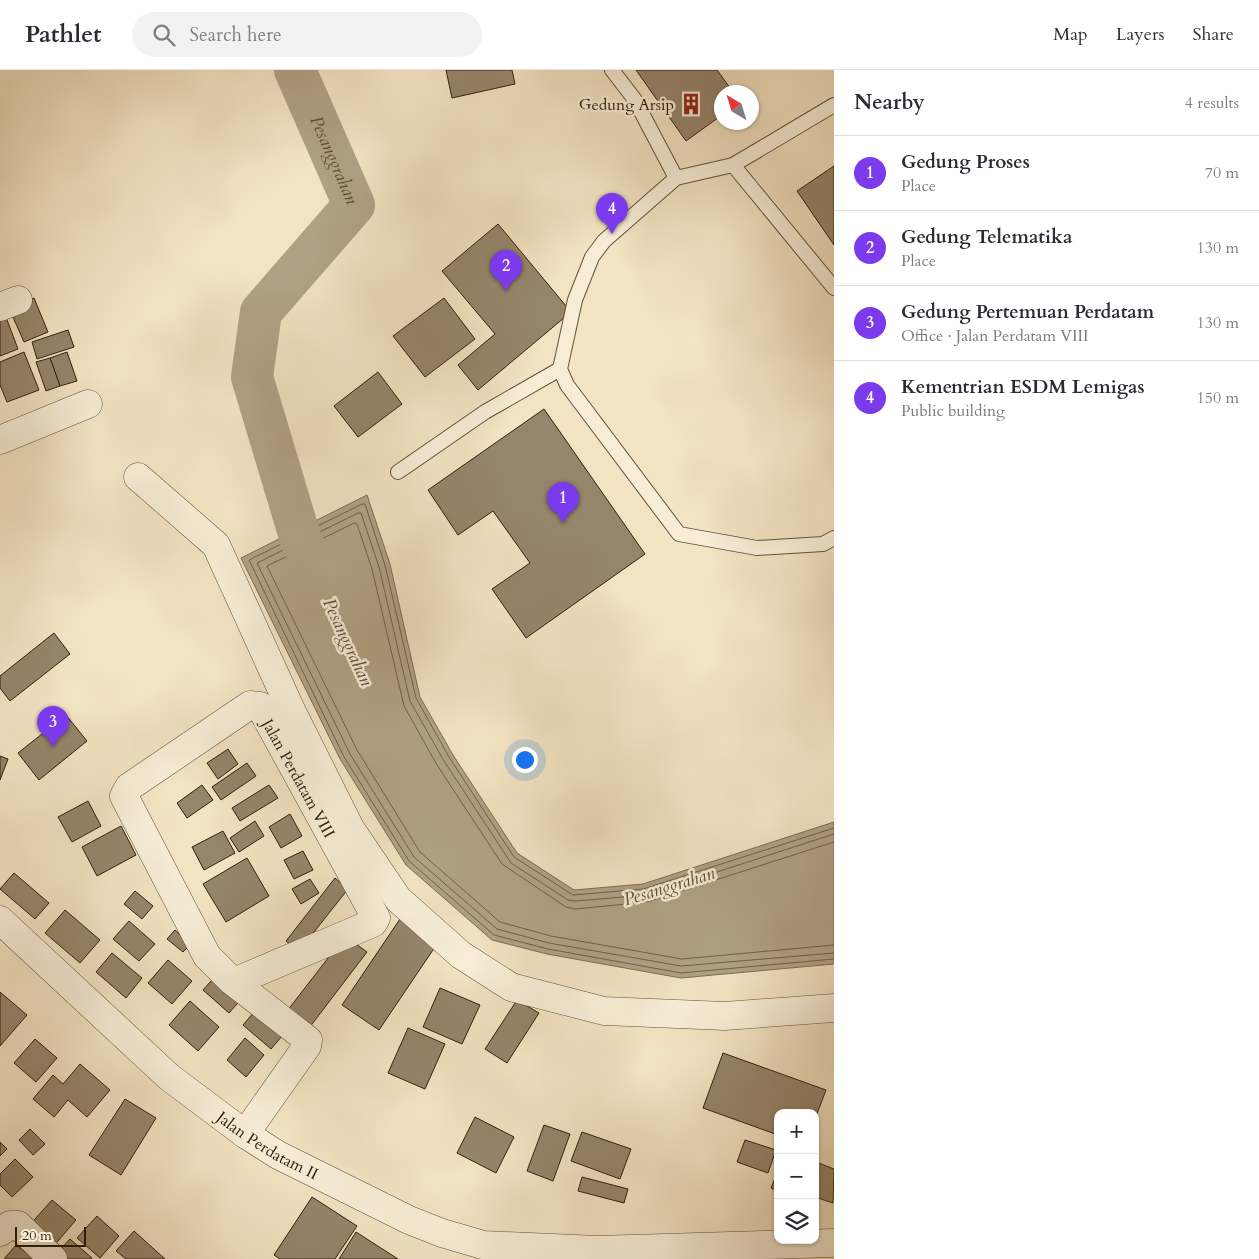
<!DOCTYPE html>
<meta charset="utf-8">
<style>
:root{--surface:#fff;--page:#f2f2f3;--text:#2b2b33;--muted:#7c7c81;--line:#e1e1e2;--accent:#7c3aed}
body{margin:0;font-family:Cardo,serif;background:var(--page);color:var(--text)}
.controls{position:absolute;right:15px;bottom:15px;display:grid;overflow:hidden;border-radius:10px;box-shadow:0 1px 4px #0004}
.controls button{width:45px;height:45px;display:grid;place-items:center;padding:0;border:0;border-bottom:1px solid var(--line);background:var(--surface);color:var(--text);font:25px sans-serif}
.compass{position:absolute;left:714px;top:15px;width:45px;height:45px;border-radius:50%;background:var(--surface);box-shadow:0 1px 4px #0004;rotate:322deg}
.scale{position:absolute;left:15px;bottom:12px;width:71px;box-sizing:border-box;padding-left:5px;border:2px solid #31200d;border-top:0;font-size:14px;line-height:18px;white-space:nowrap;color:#31200d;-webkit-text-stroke:4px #f7edd7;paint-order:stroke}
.you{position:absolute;left:524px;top:689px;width:18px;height:18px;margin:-12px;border:4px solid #fff;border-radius:50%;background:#1a73e8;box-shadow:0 0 0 8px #1a73e833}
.badge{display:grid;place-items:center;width:32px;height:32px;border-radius:50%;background:var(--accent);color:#fff;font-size:16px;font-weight:700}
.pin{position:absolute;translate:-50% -41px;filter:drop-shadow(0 1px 2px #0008)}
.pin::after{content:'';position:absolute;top:26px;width:18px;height:15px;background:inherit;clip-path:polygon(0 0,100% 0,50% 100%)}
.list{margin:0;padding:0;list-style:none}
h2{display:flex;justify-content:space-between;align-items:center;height:65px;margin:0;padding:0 20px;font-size:21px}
h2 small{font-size:16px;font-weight:400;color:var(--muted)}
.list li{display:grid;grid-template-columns:32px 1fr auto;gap:15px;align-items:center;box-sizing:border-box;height:75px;padding:0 20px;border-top:1px solid var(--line)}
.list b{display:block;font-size:19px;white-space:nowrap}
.list p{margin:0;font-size:16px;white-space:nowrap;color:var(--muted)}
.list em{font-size:16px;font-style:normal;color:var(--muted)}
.icon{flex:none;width:28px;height:28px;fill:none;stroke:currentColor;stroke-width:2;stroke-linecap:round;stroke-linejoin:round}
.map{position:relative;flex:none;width:834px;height:1189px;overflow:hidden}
header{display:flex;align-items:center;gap:30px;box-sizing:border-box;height:70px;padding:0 25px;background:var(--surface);border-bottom:1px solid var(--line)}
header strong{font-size:24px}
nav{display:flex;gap:28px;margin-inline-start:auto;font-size:18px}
.search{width:350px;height:45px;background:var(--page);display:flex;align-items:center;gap:12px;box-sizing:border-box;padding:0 18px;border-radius:28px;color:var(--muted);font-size:19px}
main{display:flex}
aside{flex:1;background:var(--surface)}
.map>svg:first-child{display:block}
.water{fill:#b0a184;stroke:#7d6d54}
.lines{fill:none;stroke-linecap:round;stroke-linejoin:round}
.shore{stroke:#706048;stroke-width:1}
.river{stroke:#b0a184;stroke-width:42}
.building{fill:#95856b;stroke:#31200d}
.service-casing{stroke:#61513a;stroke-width:16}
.minor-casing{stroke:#61513a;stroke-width:29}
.service{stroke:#f7edd7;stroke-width:14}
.minor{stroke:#f7edd7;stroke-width:28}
.labels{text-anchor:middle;stroke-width:5;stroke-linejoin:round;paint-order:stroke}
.poi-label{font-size:16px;fill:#31200d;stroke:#f7edd7;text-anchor:end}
.street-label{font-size:16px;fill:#31200d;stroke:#f7edd7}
.water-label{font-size:18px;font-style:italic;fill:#5d4d37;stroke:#f7edd7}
</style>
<header>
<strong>Pathlet</strong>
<div class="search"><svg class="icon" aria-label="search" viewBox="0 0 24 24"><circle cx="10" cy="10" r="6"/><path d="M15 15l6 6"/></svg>Search here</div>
<nav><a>Map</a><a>Layers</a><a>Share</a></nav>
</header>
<main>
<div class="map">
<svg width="834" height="1189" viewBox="0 0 834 1189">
<rect width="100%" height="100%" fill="#f2e3c2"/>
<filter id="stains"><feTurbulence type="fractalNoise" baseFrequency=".004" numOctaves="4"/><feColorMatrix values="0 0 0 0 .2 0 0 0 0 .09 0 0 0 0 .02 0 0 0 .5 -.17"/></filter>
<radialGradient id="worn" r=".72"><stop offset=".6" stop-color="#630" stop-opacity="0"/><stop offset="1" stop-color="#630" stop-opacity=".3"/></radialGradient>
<polygon class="water" points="367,425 390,494 420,627 453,685 517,783 574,820 643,814 834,752 834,894 681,908 547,884 492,870 406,795 340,689 241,488"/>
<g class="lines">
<g class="shore">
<polyline points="834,758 643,819 573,825 514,787 449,687 416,628 385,495 365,434 362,434 249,490 344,687 409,791 494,865 548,879 681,903 834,889"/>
<polyline points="834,764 646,825 576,831 568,830 511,793 444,691 410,631 379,497 361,443 358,443 257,493 350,684 414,787 497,859 549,873 681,896 834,883"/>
<polyline points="834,772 647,832 575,839 566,837 502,794 437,695 404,636 372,499 357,454 354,453 267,496 357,680 420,782 500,852 551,866 682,889 834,875"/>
</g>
<path class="river" id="s1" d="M 295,0 L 354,135 L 261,242 L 252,307 L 300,467 L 320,513"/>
</g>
<g class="building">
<polygon points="446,0 512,0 515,14 452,28"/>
<polygon points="636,0 717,0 733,22 722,22 722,45 686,71"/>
<polygon points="834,96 834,175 797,121"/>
<polygon points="498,154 571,242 478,320 458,295 495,264 442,201"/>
<polygon points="34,228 48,262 24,272 9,238"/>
<polygon points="444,228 475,269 425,307 393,266"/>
<polygon points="4,242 18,279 0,286 0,244"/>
<polygon points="68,260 74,277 37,289 32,272"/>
<polygon points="24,282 39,320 7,332 0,315 0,292"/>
<polygon points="67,282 77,311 60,316 50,288"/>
<polygon points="50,288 60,316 46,321 36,292"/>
<polygon points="378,302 402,334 358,367 334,336"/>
<polygon points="544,339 645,484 526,568 492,519 530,493 493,441 458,465 428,420"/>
<polygon points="54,563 70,584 10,631 0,618 0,606"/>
<polygon points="66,645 87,671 39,710 18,683"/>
<polygon points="228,679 238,694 218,709 207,693"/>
<polygon points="0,686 8,689 0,710"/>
<polygon points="247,693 256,706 221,730 212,717"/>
<polygon points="202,715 213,730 187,748 177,733"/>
<polygon points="269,715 278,728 240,751 232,738"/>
<polygon points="88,731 101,756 72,772 58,747"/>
<polygon points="290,744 302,766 281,778 269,757"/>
<polygon points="255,751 264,766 239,782 230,768"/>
<polygon points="121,756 136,785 97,806 82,777"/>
<polygon points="223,761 235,783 204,800 192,777"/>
<polygon points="303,781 313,800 294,809 284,790"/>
<polygon points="247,788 269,826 226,852 203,814"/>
<polygon points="14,803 49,833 35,849 0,819"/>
<polygon points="335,808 348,819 299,881 286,871"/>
<polygon points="310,809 319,823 301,834 292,819"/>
<polygon points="135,821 153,836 142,849 124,834"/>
<polygon points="65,840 100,870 80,893 45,863"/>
<polygon points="402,846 439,871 379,960 342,935"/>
<polygon points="129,851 155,874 139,891 113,869"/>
<polygon points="175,860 191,874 183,882 167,869"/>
<polygon points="345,866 367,882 306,962 284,945"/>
<polygon points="112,883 142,908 126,928 96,902"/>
<polygon points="168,890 192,911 172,934 148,913"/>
<polygon points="218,903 244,926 229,943 203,920"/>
<polygon points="440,918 480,935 462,974 423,957"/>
<polygon points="0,922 27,945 0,976"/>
<polygon points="517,930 539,943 507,993 485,979"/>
<polygon points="190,931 219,957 198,981 169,955"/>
<polygon points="260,935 288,959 271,979 243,955"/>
<polygon points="408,958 445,974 425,1019 388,1003"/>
<polygon points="245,968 264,985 246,1007 227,990"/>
<polygon points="35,969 57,988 36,1012 14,993"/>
<polygon points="723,983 826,1020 815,1049 815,1043 778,1043 778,1065 703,1038"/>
<polygon points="80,994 110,1020 87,1047 68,1030 54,1047 33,1029 53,1005 63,1014"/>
<polygon points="125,1029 156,1048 121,1105 89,1085"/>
<polygon points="475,1047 514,1067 496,1103 457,1083"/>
<polygon points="544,1055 570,1064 553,1111 527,1101"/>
<polygon points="30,1059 45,1074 33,1085 19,1070"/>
<polygon points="582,1062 631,1079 620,1109 571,1091"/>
<polygon points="745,1070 776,1080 768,1103 737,1092"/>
<polygon points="0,1072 7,1079 0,1086"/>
<polygon points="15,1089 33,1107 12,1127 0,1115 0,1104"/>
<polygon points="816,1092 834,1099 833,1133 815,1127"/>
<polygon points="778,1101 778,1121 771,1118"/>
<polygon points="582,1107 628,1119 624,1133 578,1121"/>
<polygon points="312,1127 357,1156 335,1189 280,1189 274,1185"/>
<polygon points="52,1130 76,1150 52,1178 28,1157"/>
<polygon points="97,1146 119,1166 100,1188 77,1168"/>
<polygon points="134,1161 165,1189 126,1189 116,1181"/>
<polygon points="356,1162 398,1189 339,1189"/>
<polygon points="70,1169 92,1188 91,1189 67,1189 58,1182"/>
<polygon points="16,1175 34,1189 4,1189"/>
</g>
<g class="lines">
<g class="service-casing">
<g id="service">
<polyline points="612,0 635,30 676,108"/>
<polyline points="834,35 733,95 676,108 604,171 592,187 575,230 560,299 567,315 679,464 757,478 823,474 834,468"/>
<polyline points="733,95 834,218"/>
<polyline points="398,402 485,342 560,299"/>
</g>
</g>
<g class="minor-casing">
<g id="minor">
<polyline points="0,237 18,230"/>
<polyline points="0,370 88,334"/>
<polyline points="138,407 216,475 291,640 350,758 398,829 461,885 511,917 604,941 725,946 834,938"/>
<path id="s2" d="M 0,850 L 169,1007 L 245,1064 L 278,1085 L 409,1150 L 442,1163 L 483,1175 L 597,1180 L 834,1173"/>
<polyline points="234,912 373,853 376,848 260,636 250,635 129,717 124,726 207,886 232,911 308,970 307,976 245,1064"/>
<polyline points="0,1162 10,1155 18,1155 53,1189"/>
</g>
</g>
<use href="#service" class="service"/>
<use href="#minor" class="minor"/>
</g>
<defs>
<g id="building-bare" transform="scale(1.725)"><path d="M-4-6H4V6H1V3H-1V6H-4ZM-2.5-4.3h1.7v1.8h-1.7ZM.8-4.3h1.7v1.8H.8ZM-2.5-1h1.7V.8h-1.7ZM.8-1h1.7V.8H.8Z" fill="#8f2418" stroke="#f7edd7" stroke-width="2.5" paint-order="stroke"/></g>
</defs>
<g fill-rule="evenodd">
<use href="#building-bare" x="691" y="34"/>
</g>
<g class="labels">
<g class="poi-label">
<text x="674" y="40">Gedung Arsip</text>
</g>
<g class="street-label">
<text transform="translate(299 708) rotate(61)" y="6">Jalan Perdatam VIII</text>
<text dy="6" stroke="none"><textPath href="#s2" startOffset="351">Jalan Perdatam II</textPath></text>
</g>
<g class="water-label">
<text dy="6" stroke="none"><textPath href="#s1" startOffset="98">Pesanggrahan</textPath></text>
<text transform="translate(348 572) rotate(65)" y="6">Pesanggrahan</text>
<text transform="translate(669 816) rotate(-17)" y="6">Pesanggrahan</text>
</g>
</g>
<rect width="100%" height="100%" filter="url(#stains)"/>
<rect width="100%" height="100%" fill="url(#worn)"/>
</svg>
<div class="controls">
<button>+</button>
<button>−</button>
<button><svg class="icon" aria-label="layers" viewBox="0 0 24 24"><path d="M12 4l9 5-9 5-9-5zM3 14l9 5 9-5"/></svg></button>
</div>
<svg class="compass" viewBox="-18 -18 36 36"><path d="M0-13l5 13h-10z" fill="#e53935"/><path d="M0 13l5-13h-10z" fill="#7c7c81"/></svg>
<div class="scale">20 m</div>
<div class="you"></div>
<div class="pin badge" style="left:563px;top:453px">1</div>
<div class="pin badge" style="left:506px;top:221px">2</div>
<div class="pin badge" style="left:53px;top:677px">3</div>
<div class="pin badge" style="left:612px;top:164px">4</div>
</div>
<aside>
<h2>Nearby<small>4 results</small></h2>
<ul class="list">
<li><span class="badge">1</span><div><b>Gedung Proses</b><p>Place</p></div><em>70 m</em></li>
<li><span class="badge">2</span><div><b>Gedung Telematika</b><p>Place</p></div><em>130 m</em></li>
<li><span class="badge">3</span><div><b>Gedung Pertemuan Perdatam</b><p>Office · Jalan Perdatam VIII</p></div><em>130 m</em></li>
<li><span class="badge">4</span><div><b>Kementrian ESDM Lemigas</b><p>Public building</p></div><em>150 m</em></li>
</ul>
</aside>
</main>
